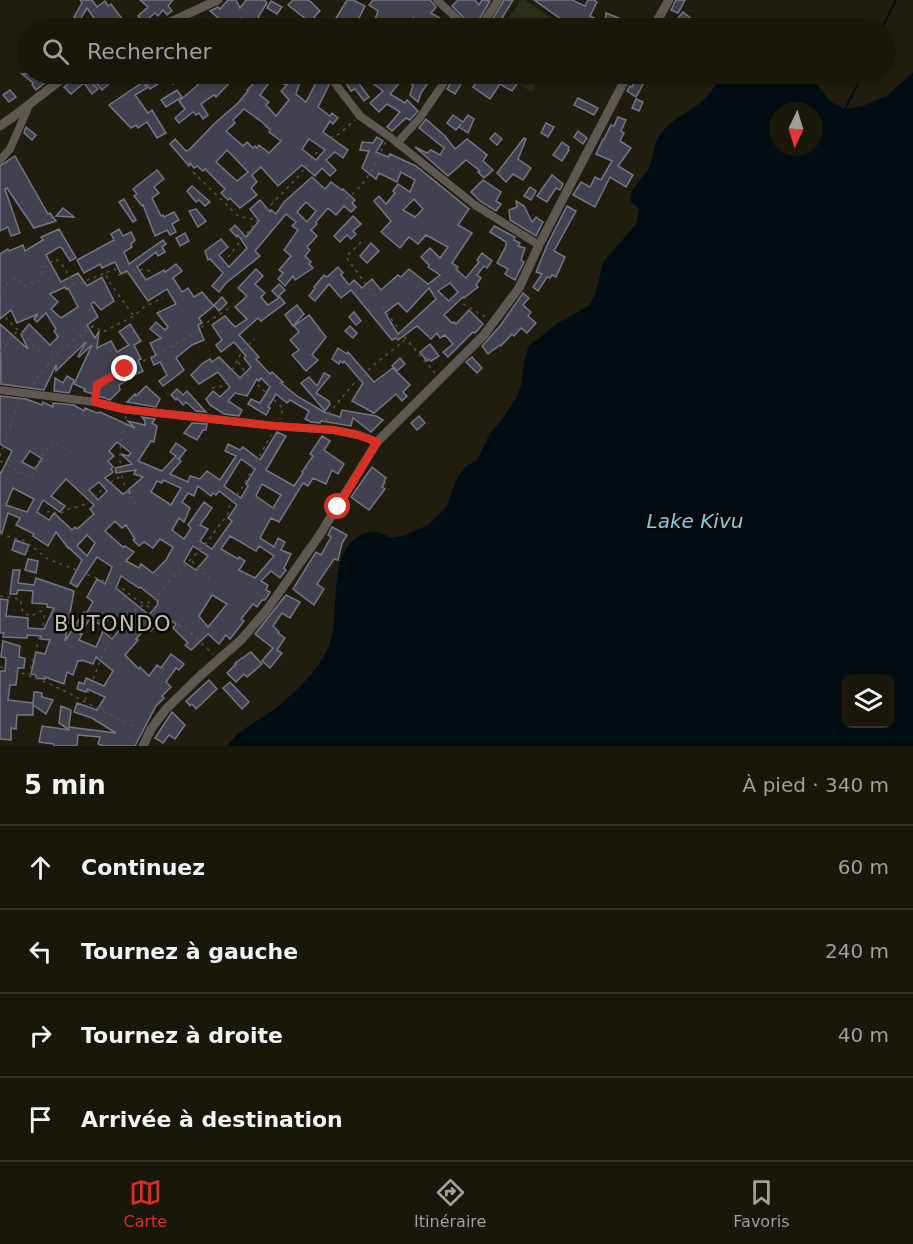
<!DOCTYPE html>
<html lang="fr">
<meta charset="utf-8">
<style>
:root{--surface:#19160a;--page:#221f13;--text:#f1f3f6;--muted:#9f9f9c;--line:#37352b;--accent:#d93025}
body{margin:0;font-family:"DejaVu Sans",sans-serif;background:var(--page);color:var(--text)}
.controls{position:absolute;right:18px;bottom:18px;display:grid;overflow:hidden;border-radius:12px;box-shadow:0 3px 9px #0003}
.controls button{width:54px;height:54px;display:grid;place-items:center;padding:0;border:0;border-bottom:2px solid var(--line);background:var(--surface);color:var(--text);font:30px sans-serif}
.compass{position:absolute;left:769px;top:102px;width:54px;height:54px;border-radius:50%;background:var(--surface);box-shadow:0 3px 9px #0003;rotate:184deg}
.stop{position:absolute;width:18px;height:18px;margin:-14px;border:4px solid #d93025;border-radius:50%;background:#fff}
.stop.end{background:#d93025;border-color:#fff;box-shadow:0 2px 6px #0008}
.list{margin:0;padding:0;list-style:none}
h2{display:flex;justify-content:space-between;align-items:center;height:78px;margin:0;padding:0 24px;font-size:26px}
h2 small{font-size:20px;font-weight:400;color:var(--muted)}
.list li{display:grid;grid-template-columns:39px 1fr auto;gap:18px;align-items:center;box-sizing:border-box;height:84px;padding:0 24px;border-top:2px solid var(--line)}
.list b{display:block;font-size:22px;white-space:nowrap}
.list em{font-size:20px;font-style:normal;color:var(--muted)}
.icon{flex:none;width:33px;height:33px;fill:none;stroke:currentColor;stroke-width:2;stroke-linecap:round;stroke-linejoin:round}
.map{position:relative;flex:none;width:913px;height:746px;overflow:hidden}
.search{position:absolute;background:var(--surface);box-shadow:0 3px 9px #0003;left:18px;right:18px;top:18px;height:66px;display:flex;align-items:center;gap:15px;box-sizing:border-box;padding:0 21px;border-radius:33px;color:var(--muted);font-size:22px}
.sheet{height:414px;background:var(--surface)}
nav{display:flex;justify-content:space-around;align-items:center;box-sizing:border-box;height:84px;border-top:2px solid var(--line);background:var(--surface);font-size:16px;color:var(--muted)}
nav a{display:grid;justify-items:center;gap:3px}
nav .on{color:var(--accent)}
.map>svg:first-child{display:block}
.green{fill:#2a2f19}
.water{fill:#000e14;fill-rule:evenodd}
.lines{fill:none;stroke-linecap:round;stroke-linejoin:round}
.stream{stroke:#000e14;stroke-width:2}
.building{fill:#424151;stroke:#767586;stroke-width:1.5;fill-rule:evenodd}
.path{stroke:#575346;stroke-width:1.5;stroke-dasharray:3 4.5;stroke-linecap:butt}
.minor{stroke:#5e5752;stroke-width:8}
.tertiary{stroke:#5e5752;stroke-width:9}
.route{stroke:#d93025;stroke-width:8}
.labels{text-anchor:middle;stroke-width:5;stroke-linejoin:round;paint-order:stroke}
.water-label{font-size:20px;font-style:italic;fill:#86cbe5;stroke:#090803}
.quarter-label{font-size:21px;letter-spacing:1.5px;fill:#c5c1ae;stroke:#090803}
</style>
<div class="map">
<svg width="913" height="746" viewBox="0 0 913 746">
<rect width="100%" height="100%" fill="#211d0e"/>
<g class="green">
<polygon points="521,0 525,0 560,24 559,28 502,28"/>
<polygon points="505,74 543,74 531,92"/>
</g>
<path class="water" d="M 913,72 L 913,746 L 227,746 C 239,728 261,720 277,707 C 296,692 318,670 328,648 C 343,615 323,548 366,533 C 375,530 383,533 391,538 L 403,536 L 428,525 L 446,507 L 457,478 L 466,466 L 477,460 L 490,433 L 501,421 L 516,398 L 521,386 L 525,357 L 529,346 L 558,323 L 588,306 L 594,297 L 604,261 L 636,224 L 639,209 L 631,202 C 629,188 641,181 648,170 C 654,160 652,145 660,135 C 677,110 712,108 719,74 L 808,74 L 831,102 L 845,109 L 863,106 L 888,95 ZM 778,111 L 814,111 L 814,147 L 778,147 ZM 846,678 L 890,678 L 890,724 L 846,724 Z"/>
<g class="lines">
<g class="stream">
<polyline points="882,28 896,0"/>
<polyline points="845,109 863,74"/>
</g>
</g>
<g class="building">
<polygon points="80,0 92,0 97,7 105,1 108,6 111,4 129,28 101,28 87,8 80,20 74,17 82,3"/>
<polygon points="140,0 173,0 168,6 172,11 167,15 163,10 158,16 155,13 144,22 138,16 148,7"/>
<polygon points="228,0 236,0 240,8 246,0 265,0 267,3 258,17 261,19 255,26 252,24 251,26 241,18 232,28 218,28 224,23 210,11 218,7 220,9"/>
<polygon points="293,0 308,0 311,2 320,11 314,17 329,28 309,28 312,24 288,5"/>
<polygon points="347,0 353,0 365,6 354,28 330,28"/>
<polygon points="373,0 430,0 436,7 431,13 443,20 442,23 451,28 437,28 413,18 405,28 389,28 382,24 380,28 372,28 378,11 369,5"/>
<polygon points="458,0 475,0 479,5 482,0 490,1 474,28 452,6"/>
<polygon points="504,0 513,0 499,23 501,24 498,28 487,28"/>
<polygon points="534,0 572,0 585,6 588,0 594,0 597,2 590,16 602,22 601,28 593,26 592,28 570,28 571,22 561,19"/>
<polygon points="676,0 685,0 678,13 671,10"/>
<polygon points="271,1 282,7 277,14 267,8"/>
<polygon points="683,12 692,19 687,25 678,18"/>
<polygon points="606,13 644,28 615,28 605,24"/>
<polygon points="192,19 202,28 180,28 187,22"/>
<polygon points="22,74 37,74 45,83 36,90 32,85 33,83"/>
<polygon points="76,74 83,74 98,89 92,94 84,83 71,94 64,87 78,76"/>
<polygon points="165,74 187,74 173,84"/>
<polygon points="188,74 216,74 220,77 224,74 238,74 216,97 214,95 201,104 208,115 203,119 199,113 196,115 193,112 179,123 175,118 185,109 179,101 198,85"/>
<path d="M 255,74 L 299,74 L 298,75 L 302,76 L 296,94 L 306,102 L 319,77 L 325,80 L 329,85 L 318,107 L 330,116 L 332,113 L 338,118 L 333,124 L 330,121 L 323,132 L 348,150 L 343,158 L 335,152 L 326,160 L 336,170 L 330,176 L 322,168 L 315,176 L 302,165 L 278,186 L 261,167 L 252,175 L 257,182 L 251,188 L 257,195 L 240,208 L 230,198 L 228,200 L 221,193 L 225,189 L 205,169 L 203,171 L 197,166 L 194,168 L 190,163 L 189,166 L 170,144 L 175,139 L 186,151 L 189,150 L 215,123 L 238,103 L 248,91 L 247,90 L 260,77 ZM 271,80 L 287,85 L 281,91 L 289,100 L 276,116 L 266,105 L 269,102 L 260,95 ZM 244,109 L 262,122 L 270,130 L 269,132 L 281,141 L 269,153 L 259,145 L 257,148 L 255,146 L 253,148 L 247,142 L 243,146 L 226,131 L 235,123 L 233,120 ZM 309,139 L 325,150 L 316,160 L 302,149 ZM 227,150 L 248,172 L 237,181 L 216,162 Z"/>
<polygon points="341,74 352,74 369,97 364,101 355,89 351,91 345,82 348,81"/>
<polygon points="360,74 434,74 421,93 418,102 410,95 413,85 403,79 390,94 405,103 407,100 418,111 410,120 406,118 392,131 387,127 400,112 387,104 379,112 370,103 383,91"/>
<polygon points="456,74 467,74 455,94 447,89"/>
<polygon points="482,74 501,74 517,84 512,91 500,84 490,99 473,87"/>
<polygon points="640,74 647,77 636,97 627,91 630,86 632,87 635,80 637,81"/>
<polygon points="105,75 111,82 102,90 96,83"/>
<polygon points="153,76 158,84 150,89 145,82"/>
<polygon points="143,82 147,88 135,95 148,113 152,110 166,133 157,138 147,122 138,128 136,125 131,128 109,105"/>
<polygon points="10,90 16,97 9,102 3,95"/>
<polygon points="177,90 182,97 166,107 161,100"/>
<polygon points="578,98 598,108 594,115 574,105"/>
<polygon points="636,99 643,102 639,111 632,108"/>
<polygon points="453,115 463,122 468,115 474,119 468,133 459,127 461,124 456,130 447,123"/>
<polygon points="618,117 626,120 621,131 624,133 620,141 631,148 618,166 633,175 626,187 610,177 595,207 573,195 581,182 590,187 595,177 601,180 612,161 596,154 603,139 604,139 611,125 614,126"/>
<polygon points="426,119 445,136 455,149 467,139 487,155 483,161 493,170 484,178 478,172 480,171 466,160 448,176 415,147 427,153 431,150 440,155 444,148 419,128"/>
<polygon points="546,123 554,127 548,137 541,133"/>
<polygon points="26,127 36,135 32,140 24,133"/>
<polygon points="578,131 587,138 583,144 574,137"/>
<polygon points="495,133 502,139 497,145 490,139"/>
<path d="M 377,137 L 383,141 L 376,152 L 388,157 L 390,154 L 416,166 L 469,209 L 458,225 L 472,233 L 452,263 L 458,267 L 456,269 L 466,278 L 479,262 L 477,260 L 482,253 L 492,261 L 487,268 L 484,266 L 477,275 L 481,278 L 476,285 L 478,287 L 464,298 L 463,297 L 444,315 L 452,323 L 454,322 L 456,324 L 469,310 L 483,324 L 475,333 L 473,332 L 448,357 L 443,352 L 453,344 L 445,335 L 440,338 L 437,333 L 431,339 L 417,326 L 398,340 L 396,338 L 392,340 L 351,290 L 341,298 L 329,284 L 315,301 L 309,296 L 315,288 L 314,287 L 324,275 L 327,277 L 338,267 L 343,273 L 341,275 L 349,285 L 354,280 L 362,288 L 372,279 L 381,290 L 398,275 L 401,277 L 409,269 L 428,284 L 440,275 L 428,267 L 429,265 L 421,257 L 430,248 L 440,258 L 448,247 L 426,235 L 418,244 L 409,237 L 400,248 L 381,232 L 391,221 L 374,201 L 379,196 L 386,204 L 395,193 L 393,191 L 398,184 L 410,192 L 415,180 L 401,172 L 397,182 L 379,173 L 376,179 L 362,168 L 369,151 L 360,150 L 362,142 L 373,143 ZM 414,199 L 423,209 L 415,217 L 403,210 ZM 450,283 L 458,292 L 449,301 L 438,291 ZM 429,288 L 436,299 L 398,334 L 385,313 L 398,303 L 407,312 Z"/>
<polygon points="524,138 526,139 518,159 531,168 523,180 513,174 506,182 497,173"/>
<polygon points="562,142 569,147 568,149 569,150 562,161 553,155"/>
<polygon points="15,156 48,214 50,213 56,221 34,228 7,188 5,189 20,233 11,236 8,227 0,231 0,166"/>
<polygon points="157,170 164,179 154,187 159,193 152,198 161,216 163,215 164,217 174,212 179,220 172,224 176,232 170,235 167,230 155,236 143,205 142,206 134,196 137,194 133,189"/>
<polygon points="552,175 563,184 560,190 556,188 547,202 537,196"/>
<path d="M 312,177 L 325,189 L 331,182 L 342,190 L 343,189 L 355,200 L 352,203 L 356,207 L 351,212 L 344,206 L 336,215 L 328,208 L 316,222 L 317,224 L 311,230 L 317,236 L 307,247 L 310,250 L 305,256 L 311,262 L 309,264 L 313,268 L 295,280 L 293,276 L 285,286 L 278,279 L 283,273 L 279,270 L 291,256 L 284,250 L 298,230 L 292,226 L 296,222 L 286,214 L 255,251 L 260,256 L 226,283 L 219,292 L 212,286 L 223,273 L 210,259 L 208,260 L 205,251 L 221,239 L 228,247 L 219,255 L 229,267 L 247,248 L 238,235 L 237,237 L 230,230 L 235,225 L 246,237 L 259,221 L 250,209 L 260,200 L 270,212 L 271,210 L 276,214 L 284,202 ZM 306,202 L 316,211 L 307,222 L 297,212 Z"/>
<polygon points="483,180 501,192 496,201 501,204 496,211 480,201 471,192"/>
<polygon points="192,186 210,202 205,206 199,200 196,202 187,191"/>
<polygon points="530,187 536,191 531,200 524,196"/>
<polygon points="124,199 136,220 133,222 119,202"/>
<polygon points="516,201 524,206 532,222 536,217 543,222 536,236 510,220 509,210 517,207"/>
<polygon points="567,206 576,211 554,251 565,257 556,277 552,275 550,278 547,277 538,291 533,287 542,274 536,272 548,243"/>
<polygon points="63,208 74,217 56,216"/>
<polygon points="196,209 206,221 198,227 189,211"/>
<polygon points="353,216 361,224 353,231 356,234 351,239 347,235 340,242 334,236"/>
<polygon points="494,226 515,237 514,240 520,243 518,246 525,248 521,260 524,262 515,280 505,274 508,269 497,263 506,246 506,242 490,232"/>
<path d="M 59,229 L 76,258 L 70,261 L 62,248 L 59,247 L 46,255 L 61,282 L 78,273 L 87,286 L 102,277 L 114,301 L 101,310 L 94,302 L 91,304 L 98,317 L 87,325 L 95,338 L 99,331 L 97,348 L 111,341 L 117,352 L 129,345 L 119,332 L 130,324 L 141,341 L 134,345 L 141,359 L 138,360 L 143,371 L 125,379 L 126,381 L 119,385 L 120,390 L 110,400 L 84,391 L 85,389 L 74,384 L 92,345 L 79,357 L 78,356 L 86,342 L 56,371 L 56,365 L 44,390 L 1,384 L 0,324 L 28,349 L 21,334 L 29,324 L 50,345 L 58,337 L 54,331 L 56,329 L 46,313 L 37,322 L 34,319 L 38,314 L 17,323 L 11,310 L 0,319 L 0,254 L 8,249 L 9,251 L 23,245 L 25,251 L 43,240 L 41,237 ZM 65,287 L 66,289 L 68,288 L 78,307 L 61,318 L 51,309 L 58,302 L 50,294 Z"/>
<polygon points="119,229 123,236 131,232 135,240 131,244 132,247 124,252 129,264 163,240 166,244 162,247 165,252 158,256 156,252 137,267 146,280 164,270 165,272 176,264 182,271 173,278 182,292 188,288 194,297 202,292 214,306 199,318 202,323 198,325 204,340 192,345 176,358 184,370 163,386 159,381 167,375 160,362 154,365 151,358 156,355 150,343 161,338 150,329 156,322 165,330 168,327 157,313 176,304 167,289 148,301 127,271 121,274 115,262 102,268 100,264 84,273 77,260 114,240 111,234"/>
<polygon points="185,233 189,241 180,246 176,238"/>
<polygon points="371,243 379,251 367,263 360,256"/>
<polygon points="256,269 263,276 255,284 265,293 261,297 268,305 280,297 285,303 261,321 258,318 239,335 259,357 256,359 270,374 272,372 283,382 281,383 297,396 324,412 340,417 342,410 376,416 383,420 371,432 353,418 351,426 321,421 320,423 311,422 305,419 309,411 290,400 287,403 276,394 268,407 270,408 266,415 248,404 251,399 260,403 270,387 261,378 259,381 257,379 247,396 235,393 228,401 242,410 239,416 224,414 210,405 206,399 213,391 220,397 230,387 218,372 199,384 191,375 203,363 210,359 212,362 219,357 240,378 251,367 244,358 246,356 234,342 221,352 216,345 222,340 212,325 225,316 235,327 247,319 235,307 247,296 238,288"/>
<polygon points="279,284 285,290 278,297 272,291"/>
<polygon points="523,293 529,298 523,305 531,312 528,316 536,323 527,333 521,328 514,336 512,334 501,346 500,345 488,354 482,346 500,326"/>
<polygon points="222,297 227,303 219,311 214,305"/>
<polygon points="297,305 304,314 293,326 285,315"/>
<polygon points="354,312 361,321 356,325 349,317"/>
<polygon points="309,315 326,337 312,355 318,360 306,371 292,355 299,350 290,340 299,332 294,326"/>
<polygon points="350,326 357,333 353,338 345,331"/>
<polygon points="430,344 439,356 431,361 429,359 427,361 420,352"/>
<polygon points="338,348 347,354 348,352 374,382 393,368 410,385 403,392 407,396 402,401 396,394 374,413 352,401 363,383 344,361 343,363 340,361 339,364 332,359"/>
<polygon points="472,357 482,368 477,373 466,362"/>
<polygon points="400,358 405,364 397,371 392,366"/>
<polygon points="324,373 330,376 316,393 329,401 330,404 325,411 301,383 309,377 317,386"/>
<polygon points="67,376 74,380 69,393 54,391 55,378 63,383"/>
<polygon points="146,386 160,399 156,407 127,402 135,394 136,396"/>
<polygon points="177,389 183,395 187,391 206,412 196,411 186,402 183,405 177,398 176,400 171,395"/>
<path d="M 0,396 L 26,399 L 42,405 L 43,402 L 53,407 L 53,403 L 74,405 L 84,411 L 85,408 L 97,413 L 100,412 L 135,428 L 128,421 L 145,425 L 145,421 L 142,417 L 155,419 L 152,423 L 157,426 L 154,442 L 151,441 L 138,461 L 162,471 L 176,456 L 170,452 L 176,443 L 186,450 L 179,459 L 177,458 L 181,461 L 170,474 L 188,482 L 190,476 L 200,479 L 207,471 L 220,480 L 236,456 L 225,451 L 228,444 L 240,450 L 243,447 L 260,460 L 277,432 L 286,436 L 266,470 L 294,486 L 303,473 L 302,472 L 313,456 L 310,454 L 322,436 L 330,441 L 324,450 L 344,464 L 338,474 L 332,470 L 326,484 L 313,478 L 308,486 L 303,483 L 279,522 L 271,518 L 260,538 L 274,547 L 278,538 L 285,542 L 281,550 L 291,554 L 284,568 L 286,570 L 280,578 L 271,571 L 261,581 L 268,585 L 266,590 L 270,592 L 265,600 L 262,600 L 257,607 L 253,604 L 241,619 L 244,621 L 230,639 L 226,635 L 219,644 L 208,634 L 191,650 L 185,645 L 188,643 L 173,628 L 176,624 L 164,615 L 151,631 L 147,627 L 136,639 L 138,640 L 125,655 L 139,669 L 140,667 L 149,676 L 157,665 L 161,668 L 171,654 L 184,664 L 179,670 L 176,668 L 166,682 L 171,687 L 162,696 L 164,698 L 156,706 L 135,746 L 104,746 L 98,744 L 100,737 L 78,735 L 77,746 L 54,746 L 54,744 L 39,742 L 42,726 L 70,730 L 59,723 L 61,706 L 71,710 L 69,727 L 116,733 L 92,718 L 74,712 L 77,703 L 97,710 L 105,697 L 87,689 L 86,692 L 77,689 L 79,682 L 84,684 L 86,678 L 104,686 L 113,671 L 96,657 L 93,664 L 82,660 L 81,661 L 78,661 L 73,675 L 67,672 L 64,684 L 45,677 L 45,679 L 36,678 L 36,675 L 31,674 L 36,652 L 45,654 L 50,640 L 41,639 L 41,636 L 27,635 L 27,638 L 3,637 L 4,633 L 0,633 L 0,599 L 8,600 L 6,616 L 28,618 L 28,628 L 44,629 L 54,608 L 47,607 L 47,604 L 32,603 L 33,591 L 18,590 L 17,594 L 10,594 L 13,570 L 20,570 L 18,583 L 34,585 L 36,578 L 74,591 L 65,641 L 84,612 L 86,614 L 93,602 L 87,597 L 97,579 L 105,584 L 112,567 L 97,557 L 77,587 L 70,583 L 82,560 L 68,547 L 68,548 L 56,532 L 48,546 L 33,536 L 34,534 L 16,525 L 20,518 L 8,513 L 2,533 L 0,532 L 0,472 L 1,473 L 12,451 L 0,444 ZM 117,442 L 131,453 L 128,456 L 121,454 L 132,464 L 115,468 L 116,473 L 136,470 L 134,474 L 143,477 L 129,489 L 130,494 L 128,491 L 123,494 L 105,478 L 113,472 L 111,469 L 113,467 L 108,461 L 114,456 L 109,451 ZM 30,451 L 42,459 L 35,469 L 22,462 ZM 241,459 L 255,469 L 246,484 L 248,486 L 241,498 L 224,486 ZM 66,479 L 94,505 L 90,509 L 94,514 L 77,529 L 75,527 L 72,530 L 54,513 L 49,520 L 37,512 L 43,500 L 60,512 L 65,506 L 51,496 ZM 163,480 L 181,488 L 171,505 L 151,492 L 157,481 L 162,483 ZM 99,482 L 107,491 L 98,500 L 89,490 ZM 262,484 L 281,495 L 273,508 L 256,496 ZM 198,486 L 211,496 L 213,493 L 216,495 L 219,491 L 237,505 L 228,518 L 232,521 L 212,549 L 200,541 L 208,529 L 200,525 L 212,508 L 204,502 L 188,525 L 191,528 L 184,539 L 172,530 L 179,518 L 184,522 L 190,508 L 182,502 L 188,493 L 194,496 ZM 13,488 L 34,499 L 27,512 L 6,505 ZM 115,521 L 122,528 L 126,525 L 135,539 L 133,540 L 139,546 L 144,542 L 153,548 L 160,539 L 173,547 L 166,560 L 153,573 L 141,564 L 139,568 L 126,561 L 134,552 L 125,546 L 123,547 L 105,531 ZM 87,535 L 95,543 L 87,556 L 77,546 ZM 230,536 L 256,551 L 259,546 L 274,556 L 255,578 L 239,570 L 245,561 L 239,557 L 238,559 L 221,549 ZM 193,546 L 208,556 L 196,570 L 184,562 ZM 121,576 L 139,588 L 140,587 L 158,601 L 157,602 L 158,604 L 149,615 L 116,588 ZM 212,595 L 227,604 L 208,627 L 199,616 ZM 110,613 L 124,624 L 112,639 L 103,631 L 96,647 L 79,640 L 82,634 L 80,634 L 89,620 L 105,626 Z"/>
<polygon points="419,416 425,423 417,430 411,423"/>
<polygon points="192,423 207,424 206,430 203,430 197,440 184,433"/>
<polygon points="372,467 386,478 384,481 385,482 382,487 385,489 369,510 351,497"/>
<polygon points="332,527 347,535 342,543 338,560 334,559 317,584 324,589 314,605 293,589 316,552 321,555 331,537 328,535"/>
<polygon points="15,540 29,545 25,555 12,550"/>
<polygon points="28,559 38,561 36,573 25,570"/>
<polygon points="286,595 300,602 290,618 282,613 273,626 279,632 278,633 285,638 277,650 282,653 270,668 262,661 273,648 255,634"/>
<polygon points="3,641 20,646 19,657 25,658 24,668 18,668 16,685 10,685 8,700 33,703 34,692 37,692 42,693 42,697 53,700 46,714 33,705 33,715 17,715 16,729 11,728 11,740 0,739 0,671 5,671 6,658 1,657"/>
<polygon points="251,652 262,664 247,677 244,674 236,682 227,673 236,664 235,663"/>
<polygon points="209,680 217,689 196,709 192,704 190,706 186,701"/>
<polygon points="230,682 249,702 242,709 223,688"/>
<polygon points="172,712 185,725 175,739 169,735 163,743 155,738"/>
</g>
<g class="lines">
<g class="path">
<polyline points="193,172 237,215 249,219 258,218"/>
<path d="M 346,199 C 371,181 371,167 386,142"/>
<polyline points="361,242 346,257 406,339 435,373"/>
<polyline points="228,257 262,214 297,178 328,138 339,134 355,120"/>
<polyline points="0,288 16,278 25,286 38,282 45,267 56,259 65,268 72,284 80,283 105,273"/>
<polyline points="442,296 454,299 486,317"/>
<polyline points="0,312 39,351"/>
<path d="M 133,315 L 110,283 L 105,273 L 115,269 L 119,275 C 131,272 140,266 152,272"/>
<polyline points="0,351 18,330"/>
<polyline points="238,362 249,377 283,408 280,419"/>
<path d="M 33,385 C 49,360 68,342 93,326 L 103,332 L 134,316 L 144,307 L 163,298"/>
<polyline points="212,388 224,386 241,353 254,339"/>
<polyline points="96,393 97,385 189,337 212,319 231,307"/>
<path d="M 126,416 C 121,438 116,463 125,486 C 129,494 135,502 139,510"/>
<polyline points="326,421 328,414 355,382 364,377 370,368 405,340"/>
<polyline points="0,456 19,402"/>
<polyline points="0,461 31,478 35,467 53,441 71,453"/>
<polyline points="47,512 53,511 57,514 64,512 71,508 81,506 98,495 103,487 121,476"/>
<polyline points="0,534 25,541 48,559 122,588 134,598 156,611 164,619 185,628 213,654"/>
<polyline points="192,561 200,571 210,579"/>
<polyline points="0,596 20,599 23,613 31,616 41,611 44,613 44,621 29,674"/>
<path d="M 0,667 C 51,678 93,709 141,730"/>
<polyline points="85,700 112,631 127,622 136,609 155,599 169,581 204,546 228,514 229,507 243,486 271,435"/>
</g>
<g class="minor">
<polyline points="437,0 467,28"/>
<polyline points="480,28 498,0"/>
<polyline points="328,74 360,116 390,137 475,205 539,245"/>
<polyline points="397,143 419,119 450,74"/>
<polyline points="0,160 10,149 28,108"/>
<polyline points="0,390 95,402 123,409 275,426 334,430 359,435 377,442"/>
</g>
<g class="tertiary">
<polyline points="157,28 218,0"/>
<polyline points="653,28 669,0"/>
<path d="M 0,126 C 24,110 45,91 69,74"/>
<polyline points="143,746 151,729 166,709 201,675 241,640 266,611 319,536 377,442 484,335 519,288 539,245 628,74"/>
</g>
</g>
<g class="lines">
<polyline class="route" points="125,369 97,385 95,402 123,409 275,426 334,430 358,435 377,442 338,507"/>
</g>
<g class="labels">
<g class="water-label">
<text x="695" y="528">Lake Kivu</text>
</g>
<g class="quarter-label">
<text x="113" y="631">BUTONDO</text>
</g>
</g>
</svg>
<div class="controls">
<button><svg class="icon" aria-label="layers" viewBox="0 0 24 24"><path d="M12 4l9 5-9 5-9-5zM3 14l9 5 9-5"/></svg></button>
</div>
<svg class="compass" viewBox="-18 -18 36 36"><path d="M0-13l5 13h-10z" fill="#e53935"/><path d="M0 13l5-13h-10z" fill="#9f9f9c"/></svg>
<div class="stop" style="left:338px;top:507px"></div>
<div class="stop end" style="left:125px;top:369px"></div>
<div class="search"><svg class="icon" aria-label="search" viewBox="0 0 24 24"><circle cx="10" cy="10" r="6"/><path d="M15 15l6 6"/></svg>Rechercher</div>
</div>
<section class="sheet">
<h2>5 min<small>À pied · 340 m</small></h2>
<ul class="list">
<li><svg class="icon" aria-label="ahead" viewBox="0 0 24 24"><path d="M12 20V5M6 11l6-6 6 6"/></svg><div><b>Continuez</b></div><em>60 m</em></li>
<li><svg class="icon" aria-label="left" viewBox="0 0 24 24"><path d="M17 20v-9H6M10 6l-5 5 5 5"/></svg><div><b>Tournez à gauche</b></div><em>240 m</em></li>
<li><svg class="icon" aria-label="right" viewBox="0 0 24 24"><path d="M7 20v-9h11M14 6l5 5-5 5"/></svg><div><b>Tournez à droite</b></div><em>40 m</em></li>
<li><svg class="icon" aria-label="arrive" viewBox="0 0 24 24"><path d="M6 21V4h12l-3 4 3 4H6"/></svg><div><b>Arrivée à destination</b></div></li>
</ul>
</section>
<nav>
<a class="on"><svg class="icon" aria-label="map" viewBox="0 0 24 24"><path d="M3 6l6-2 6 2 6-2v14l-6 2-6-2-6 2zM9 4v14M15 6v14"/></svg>Carte</a>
<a><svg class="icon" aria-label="directions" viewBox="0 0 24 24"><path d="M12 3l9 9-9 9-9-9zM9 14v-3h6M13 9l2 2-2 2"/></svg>Itinéraire</a>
<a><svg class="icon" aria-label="saved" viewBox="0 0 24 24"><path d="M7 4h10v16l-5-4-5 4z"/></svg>Favoris</a>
</nav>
